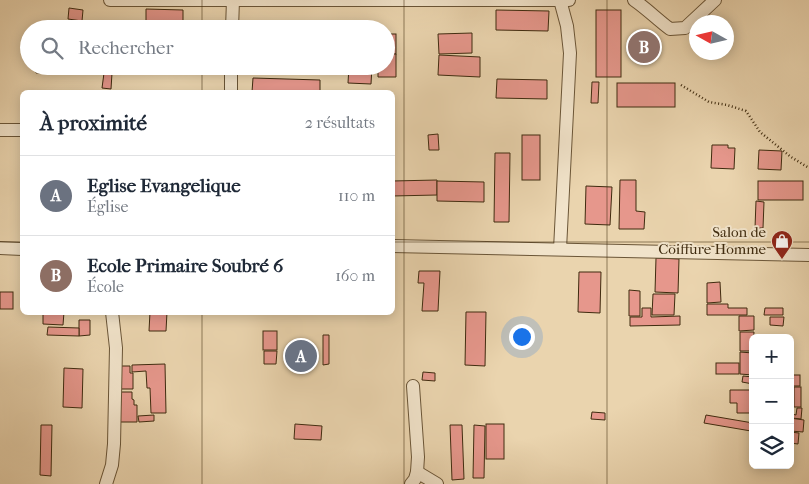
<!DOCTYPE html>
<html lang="fr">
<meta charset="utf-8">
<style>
:root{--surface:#fff;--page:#f2f2f3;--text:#1f2937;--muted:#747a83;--line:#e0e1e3;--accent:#8f2418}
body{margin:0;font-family:"IM FELL French Canon",serif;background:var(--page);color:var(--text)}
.controls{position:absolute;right:15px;bottom:15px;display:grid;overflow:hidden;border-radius:8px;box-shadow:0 2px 12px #0003}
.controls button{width:45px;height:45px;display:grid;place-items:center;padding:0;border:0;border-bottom:1px solid var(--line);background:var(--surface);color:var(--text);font:25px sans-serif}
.compass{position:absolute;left:689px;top:15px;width:45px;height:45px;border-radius:50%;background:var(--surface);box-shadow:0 2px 12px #0003;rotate:278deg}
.you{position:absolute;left:521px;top:336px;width:18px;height:18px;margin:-12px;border:4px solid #fff;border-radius:50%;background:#1a73e8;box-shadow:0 0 0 8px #1a73e833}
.badge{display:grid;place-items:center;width:32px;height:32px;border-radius:50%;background:var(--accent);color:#fff;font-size:16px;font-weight:700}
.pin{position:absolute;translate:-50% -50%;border:2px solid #fff;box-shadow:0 1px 5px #0006}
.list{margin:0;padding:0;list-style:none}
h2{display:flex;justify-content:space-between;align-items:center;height:65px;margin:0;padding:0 20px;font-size:21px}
h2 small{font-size:16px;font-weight:400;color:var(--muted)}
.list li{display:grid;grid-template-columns:32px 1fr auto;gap:15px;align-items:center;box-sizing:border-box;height:80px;padding:0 20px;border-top:1px solid var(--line)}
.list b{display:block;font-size:19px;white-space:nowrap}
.list p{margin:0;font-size:16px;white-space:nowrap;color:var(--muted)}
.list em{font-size:16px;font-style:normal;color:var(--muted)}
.icon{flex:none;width:28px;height:28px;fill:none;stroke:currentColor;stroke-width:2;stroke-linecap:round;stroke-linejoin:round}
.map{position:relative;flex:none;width:809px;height:484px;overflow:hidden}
.search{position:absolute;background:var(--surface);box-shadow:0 2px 12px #0003;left:20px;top:20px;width:375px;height:55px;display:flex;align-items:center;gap:12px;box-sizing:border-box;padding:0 18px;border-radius:28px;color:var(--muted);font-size:19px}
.panel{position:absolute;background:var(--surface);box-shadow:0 2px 12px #0003;left:20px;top:90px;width:375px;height:225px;border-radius:8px}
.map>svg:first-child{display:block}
.building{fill:#e6978c;stroke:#3f2b0f}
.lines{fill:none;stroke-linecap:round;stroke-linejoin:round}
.street-casing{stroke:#6a5537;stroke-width:14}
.path{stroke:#3f2b0f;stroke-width:2.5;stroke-dasharray:1 2.5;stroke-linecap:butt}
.street{stroke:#f1e3ca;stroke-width:12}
.grid{fill:none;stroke:#3f2b0f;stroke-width:1;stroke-opacity:0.55}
.labels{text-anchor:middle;stroke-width:4;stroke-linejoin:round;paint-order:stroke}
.poi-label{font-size:15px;fill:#3f2b0f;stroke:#f1e3ca;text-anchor:end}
</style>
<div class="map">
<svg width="809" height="484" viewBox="0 0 809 484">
<rect width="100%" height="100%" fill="#ead4ae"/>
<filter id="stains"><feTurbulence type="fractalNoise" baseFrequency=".004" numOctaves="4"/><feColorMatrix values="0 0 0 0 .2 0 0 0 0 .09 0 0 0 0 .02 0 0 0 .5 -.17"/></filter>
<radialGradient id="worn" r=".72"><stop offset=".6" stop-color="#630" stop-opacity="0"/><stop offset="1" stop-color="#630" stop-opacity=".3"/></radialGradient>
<g class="building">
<polygon points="69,8 83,10 82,21 68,19"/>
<polygon points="146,9 183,10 183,24 146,24"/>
<polygon points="496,10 549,11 548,31 496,30"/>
<rect x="596" y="10" width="25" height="67"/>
<polygon points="472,33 472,53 439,54 438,34"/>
<rect x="386" y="34" width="10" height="20"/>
<polygon points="386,54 396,54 396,77 378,77 378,66 386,66"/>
<polygon points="439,55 480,57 480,77 438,75"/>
<polygon points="36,66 53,66 52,73 36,73"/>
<polygon points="170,66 208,66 207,74 170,73"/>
<polygon points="257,66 321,66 321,74 257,73"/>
<polygon points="349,66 372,66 371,84 348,83"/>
<polygon points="104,73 112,73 111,89 102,88"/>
<polygon points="253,78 320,80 320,92 252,92"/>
<polygon points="497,79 547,80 547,99 496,98"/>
<polygon points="592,82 599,82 598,103 591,103"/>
<rect x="617" y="83" width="58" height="24"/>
<polygon points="438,134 439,150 429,150 428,135"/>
<rect x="522" y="135" width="18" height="45"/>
<polygon points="712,145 728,145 728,148 735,148 734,169 711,168"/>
<polygon points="759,150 782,151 781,170 758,169"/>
<polygon points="495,153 510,153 509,222 494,222"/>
<polygon points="437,180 437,195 392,196 392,181"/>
<polygon points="620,180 636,180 636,211 645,212 644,229 619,229"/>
<polygon points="437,181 484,182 484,202 437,201"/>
<rect x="758" y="181" width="45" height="19"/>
<polygon points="586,186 612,187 610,225 585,224"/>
<polygon points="756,201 764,202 763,228 755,228"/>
<polygon points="656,258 679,259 678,293 655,292"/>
<polygon points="419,271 440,271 438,311 422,311 424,283 418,283"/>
<polygon points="579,272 601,272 600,313 578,312"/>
<polygon points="720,282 721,302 707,303 707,283"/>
<polygon points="629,290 640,291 640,316 629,316"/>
<rect x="0" y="292" width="13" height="17"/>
<polygon points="653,294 675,294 674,315 652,315"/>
<polygon points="707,304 728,304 728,308 747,308 747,315 707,315"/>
<polygon points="642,308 651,308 651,317 680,316 680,325 630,326 630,317 642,317"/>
<polygon points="765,308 783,308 783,315 764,315"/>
<polygon points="43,312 64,312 63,325 43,324"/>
<polygon points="150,312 167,312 166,331 149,331"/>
<polygon points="466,312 486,312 485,366 465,365"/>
<polygon points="739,316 754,316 754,330 739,331"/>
<polygon points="770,317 784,317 783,326 770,325"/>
<polygon points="79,320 90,320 90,335 79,336"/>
<polygon points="48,327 79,328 79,336 47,335"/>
<rect x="263" y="331" width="14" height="19"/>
<polygon points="740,332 754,332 753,351 740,351"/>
<polygon points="323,335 329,335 329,364 323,365"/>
<polygon points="264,351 277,351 276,364 264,364"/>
<polygon points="740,352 753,353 753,375 740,374"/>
<rect x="716" y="363" width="23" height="11"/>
<polygon points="165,364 166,413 151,413 150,388 147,388 146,371 132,372 132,365"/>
<polygon points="121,366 130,366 130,373 133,373 133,389 120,389"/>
<polygon points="64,368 83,369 82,408 63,407"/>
<polygon points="423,372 435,373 435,381 422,380"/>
<rect x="790" y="375" width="10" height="11"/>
<polygon points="743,376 753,377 753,384 742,382"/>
<rect x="794" y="387" width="7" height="20"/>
<polygon points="730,390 753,390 753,413 737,413 737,403 730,403"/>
<polygon points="121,392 132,392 132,399 134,400 134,405 137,405 137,422 120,422"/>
<polygon points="797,408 802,408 801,419 792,418 792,414 796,415"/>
<polygon points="592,412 605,413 605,420 591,419"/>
<polygon points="154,415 154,421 139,422 138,416"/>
<polygon points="706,415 753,423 751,431 704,423"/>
<polygon points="790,418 804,420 803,432 790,431"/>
<polygon points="295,424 322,426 321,440 294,439"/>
<rect x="486" y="424" width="18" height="35"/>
<polygon points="41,425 52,425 51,476 40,475"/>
<polygon points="450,425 462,425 464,479 452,480"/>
<polygon points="474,425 485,426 484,478 473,478"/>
<polygon points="790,432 799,433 798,444 790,443"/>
</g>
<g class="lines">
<g class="street-casing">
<g id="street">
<polyline points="110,0 569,0"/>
<path d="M 634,0 C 647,9 658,20 670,29 L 685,28 L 715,0"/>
<polyline points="232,29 233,0"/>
<polyline points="231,92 231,66"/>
<polyline points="0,130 22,130"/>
<polyline points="392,246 809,255"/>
<polyline points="0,248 22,249"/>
<polyline points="560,249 570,53 567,26 560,0"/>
<polyline points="417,472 437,484"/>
<polyline points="106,484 112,465 114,444 116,348 112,312"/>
<polyline points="411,484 415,479 417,472 418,457 413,386"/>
</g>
</g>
<polyline class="path" points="681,85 709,102 727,105 746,111 760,132 791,157 809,168"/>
<use href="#street" class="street"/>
</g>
<path class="grid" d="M 202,0 L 202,29M 404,0 L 404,484M 607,0 L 607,484M 202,66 L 202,92M 0,242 L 22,242M 392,242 L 809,242M 202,312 L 202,484"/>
<defs>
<g id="shop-pin" transform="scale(1.125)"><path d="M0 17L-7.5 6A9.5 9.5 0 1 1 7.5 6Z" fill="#8f2418" stroke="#f1e3ca"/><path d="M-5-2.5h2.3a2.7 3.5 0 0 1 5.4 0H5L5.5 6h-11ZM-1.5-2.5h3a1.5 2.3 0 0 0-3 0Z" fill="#fff"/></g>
</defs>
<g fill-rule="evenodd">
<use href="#shop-pin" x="782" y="241"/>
</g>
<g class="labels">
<g class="poi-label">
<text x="766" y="237">Salon de<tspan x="766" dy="17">Coiffure Homme</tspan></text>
</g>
</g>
<rect width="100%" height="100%" filter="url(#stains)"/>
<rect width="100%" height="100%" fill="url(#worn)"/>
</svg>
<div class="controls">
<button>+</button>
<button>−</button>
<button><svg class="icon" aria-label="layers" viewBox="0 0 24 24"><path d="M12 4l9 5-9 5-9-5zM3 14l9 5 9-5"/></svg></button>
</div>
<svg class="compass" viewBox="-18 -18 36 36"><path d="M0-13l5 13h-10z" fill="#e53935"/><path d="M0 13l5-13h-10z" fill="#747a83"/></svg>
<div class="you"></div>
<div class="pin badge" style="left:301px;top:356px;background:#6b7280">A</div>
<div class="pin badge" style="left:644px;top:47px;background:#8d6e63">B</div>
<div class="search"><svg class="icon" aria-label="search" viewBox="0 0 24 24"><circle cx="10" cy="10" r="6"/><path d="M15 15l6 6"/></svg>Rechercher</div>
<section class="panel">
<h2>À proximité<small>2 résultats</small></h2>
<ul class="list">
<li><span class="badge" style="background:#6b7280">A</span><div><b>Eglise Evangelique</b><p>Église</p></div><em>110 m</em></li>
<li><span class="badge" style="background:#8d6e63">B</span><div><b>Ecole Primaire Soubré 6</b><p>École</p></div><em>160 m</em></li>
</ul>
</section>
</div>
